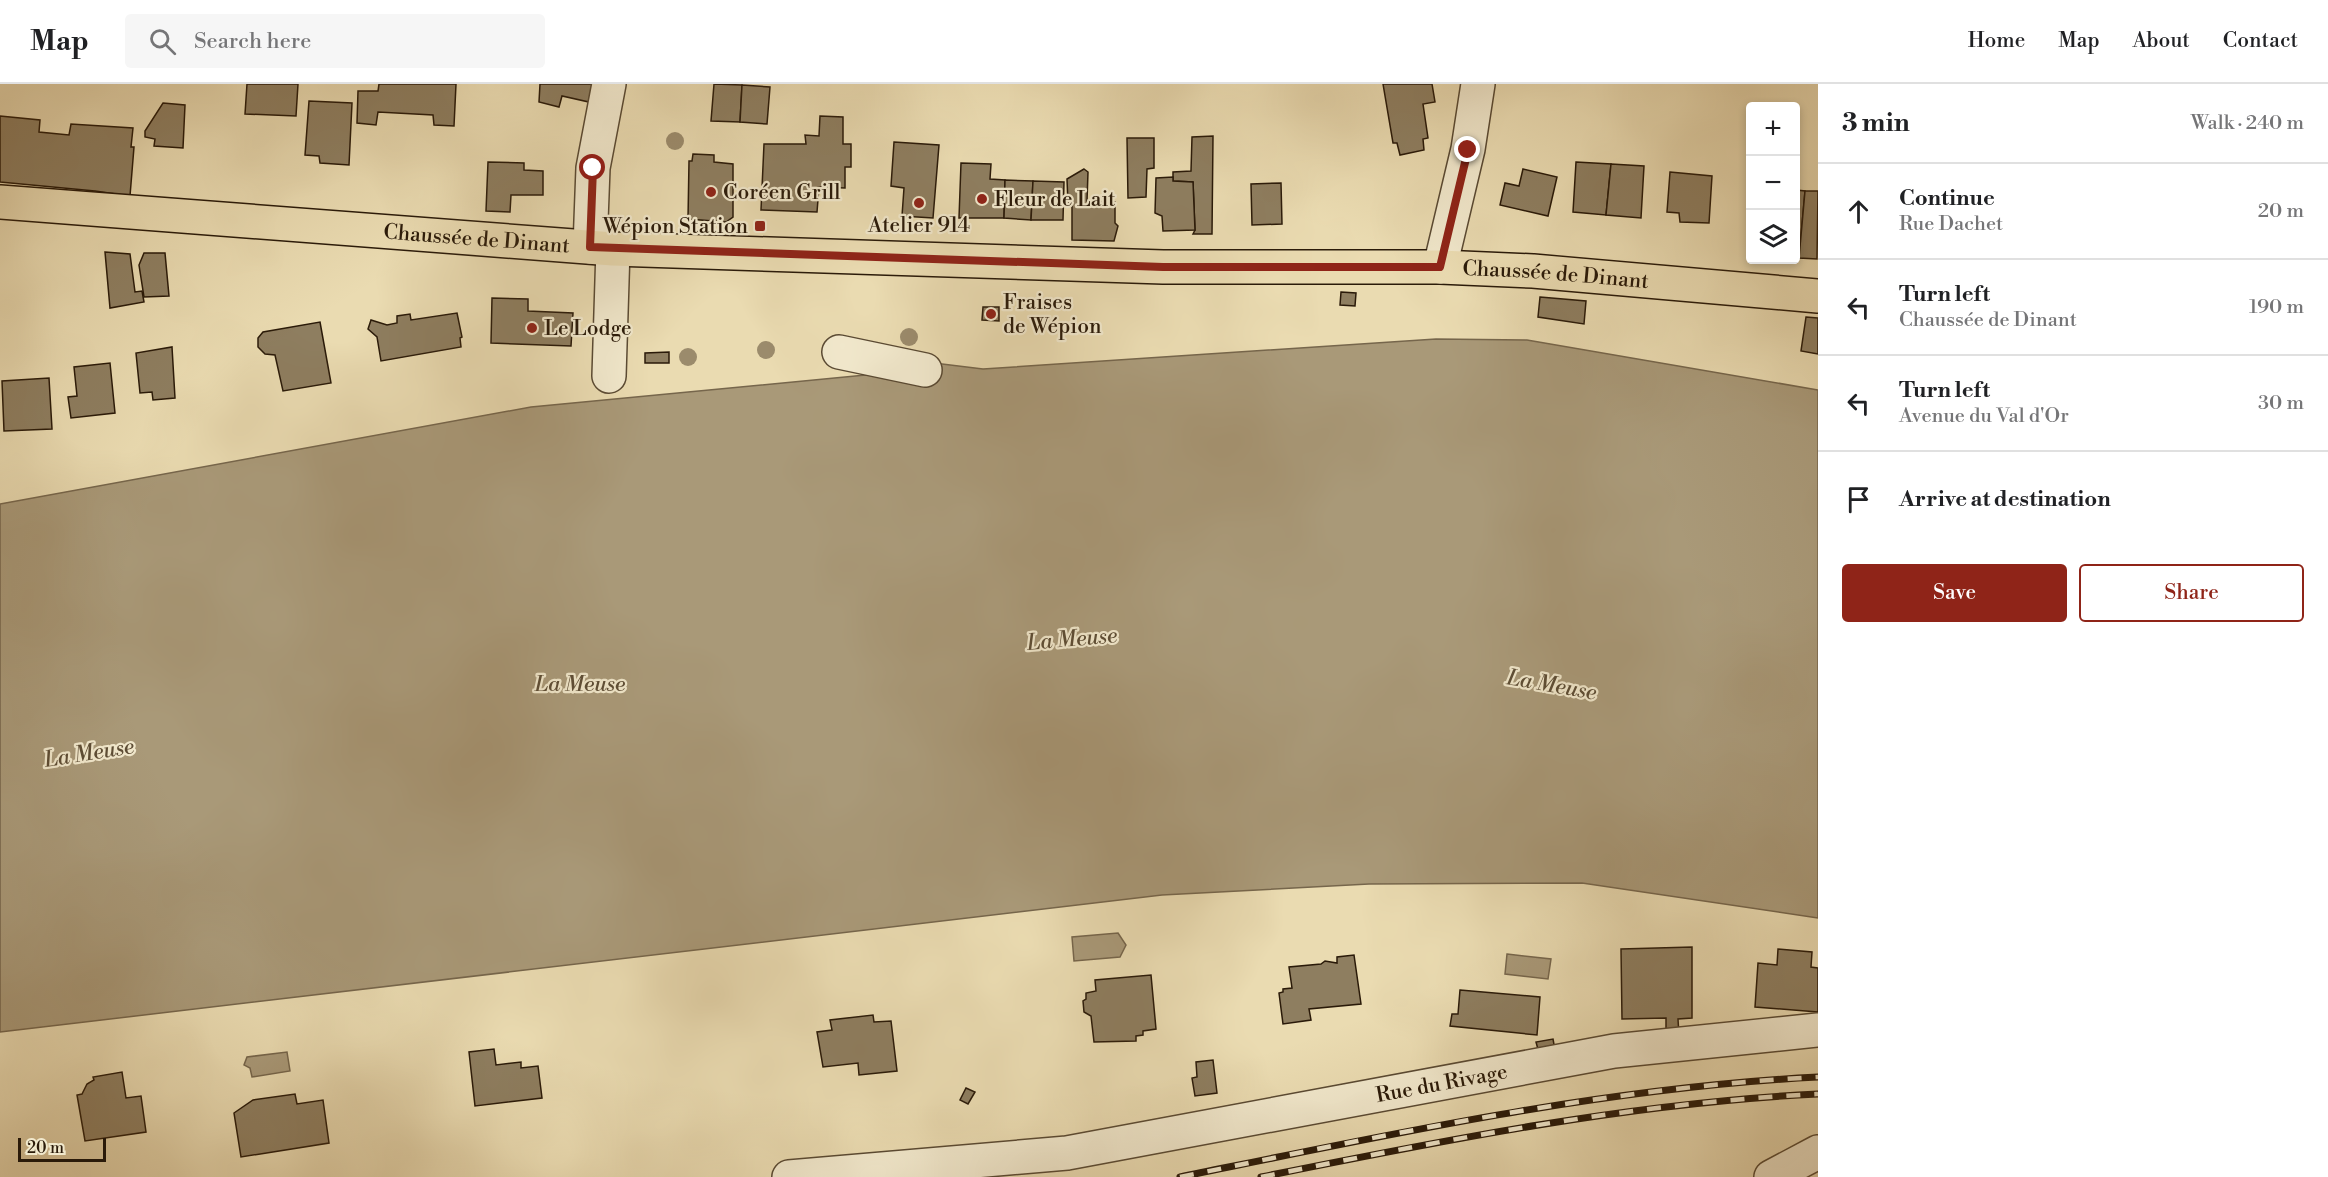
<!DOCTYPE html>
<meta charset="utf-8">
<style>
:root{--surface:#fff;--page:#f6f6f6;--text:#202124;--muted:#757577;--line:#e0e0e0;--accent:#8f2418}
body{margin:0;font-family:"Libre Bodoni",serif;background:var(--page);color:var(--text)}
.controls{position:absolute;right:18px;top:18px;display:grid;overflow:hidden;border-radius:6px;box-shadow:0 3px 9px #0003}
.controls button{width:54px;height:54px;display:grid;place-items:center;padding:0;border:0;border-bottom:2px solid var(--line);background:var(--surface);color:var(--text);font:30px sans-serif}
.scale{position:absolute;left:18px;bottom:15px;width:88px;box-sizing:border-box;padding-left:6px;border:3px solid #2a1a09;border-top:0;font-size:16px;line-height:21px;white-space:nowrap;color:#2a1a09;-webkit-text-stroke:4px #f1e8cc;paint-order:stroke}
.stop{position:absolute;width:18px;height:18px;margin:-14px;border:4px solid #8f2418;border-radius:50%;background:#fff}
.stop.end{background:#8f2418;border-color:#fff;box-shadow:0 2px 6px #0008}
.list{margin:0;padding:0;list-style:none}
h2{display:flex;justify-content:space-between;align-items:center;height:78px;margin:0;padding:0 24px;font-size:26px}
h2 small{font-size:20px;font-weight:400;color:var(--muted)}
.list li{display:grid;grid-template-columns:39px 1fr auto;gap:18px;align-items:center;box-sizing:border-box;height:96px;padding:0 24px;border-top:2px solid var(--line)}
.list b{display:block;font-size:22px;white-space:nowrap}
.list p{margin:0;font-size:20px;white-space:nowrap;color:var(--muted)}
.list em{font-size:20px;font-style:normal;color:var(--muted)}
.actions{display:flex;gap:12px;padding:18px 24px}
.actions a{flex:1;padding:14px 0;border:2px solid var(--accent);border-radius:6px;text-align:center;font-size:21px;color:var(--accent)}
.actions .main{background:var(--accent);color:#fff}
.icon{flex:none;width:33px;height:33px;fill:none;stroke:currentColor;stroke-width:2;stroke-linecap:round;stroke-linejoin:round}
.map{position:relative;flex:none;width:1818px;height:1093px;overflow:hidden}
header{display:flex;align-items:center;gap:36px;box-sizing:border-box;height:84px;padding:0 30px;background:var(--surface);border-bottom:2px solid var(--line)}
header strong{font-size:28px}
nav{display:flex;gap:33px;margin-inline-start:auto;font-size:21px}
.search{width:420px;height:54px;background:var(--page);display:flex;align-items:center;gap:15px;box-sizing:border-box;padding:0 21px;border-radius:6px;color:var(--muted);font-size:22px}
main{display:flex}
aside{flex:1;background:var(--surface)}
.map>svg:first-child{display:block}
.water{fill:#a99978;stroke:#76664c;stroke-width:1.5}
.building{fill:#8e7e60;stroke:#2a1a09;stroke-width:1.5}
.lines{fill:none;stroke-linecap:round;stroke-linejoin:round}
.minor-casing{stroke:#5a4a33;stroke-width:36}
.major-casing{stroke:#2a1a09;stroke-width:36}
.minor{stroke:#f1e8cc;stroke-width:33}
.major{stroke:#eadbb1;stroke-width:33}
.rail-casing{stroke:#2a1a09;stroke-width:7}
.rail{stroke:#f1e8cc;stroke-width:4.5;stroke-dasharray:14;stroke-linecap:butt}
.tree{fill:#9b8b6c}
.route{stroke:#8f2418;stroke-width:8}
.poi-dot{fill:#8f2418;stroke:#f1e8cc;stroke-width:2}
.labels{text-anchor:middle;stroke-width:4.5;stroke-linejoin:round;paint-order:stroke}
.poi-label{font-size:21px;fill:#2a1a09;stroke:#f1e8cc;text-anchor:start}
.street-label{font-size:21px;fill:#2a1a09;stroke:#f1e8cc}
.water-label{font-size:22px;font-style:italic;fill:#5d4d35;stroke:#f1e8cc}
</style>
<header>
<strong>Map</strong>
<div class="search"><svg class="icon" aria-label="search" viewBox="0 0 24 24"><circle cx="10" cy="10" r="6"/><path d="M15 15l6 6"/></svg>Search here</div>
<nav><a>Home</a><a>Map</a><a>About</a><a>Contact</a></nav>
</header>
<main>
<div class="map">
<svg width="1818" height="1093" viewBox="0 0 1818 1093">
<rect width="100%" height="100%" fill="#eadbb1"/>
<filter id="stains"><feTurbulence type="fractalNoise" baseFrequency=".00333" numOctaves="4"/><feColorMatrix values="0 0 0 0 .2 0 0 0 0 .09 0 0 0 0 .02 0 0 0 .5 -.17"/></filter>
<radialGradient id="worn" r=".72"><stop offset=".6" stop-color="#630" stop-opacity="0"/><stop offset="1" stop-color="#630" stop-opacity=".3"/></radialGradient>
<g class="water">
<polygon points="1436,255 1527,256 1818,306 1818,834 1582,799 1369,800 1162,811 0,948 0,420 531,323 876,290 934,279 983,285"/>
<polygon points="1118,849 1126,861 1120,873 1074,877 1072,853"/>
<polygon points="1507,870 1551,875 1548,895 1505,890"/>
<polygon points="287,968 290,987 252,993 250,984 244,981 247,973"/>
</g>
<g class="building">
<polygon points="247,0 298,0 296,32 245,30"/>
<polygon points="379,0 456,0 454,42 434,41 433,31 378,28 376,41 357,39 358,7 378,7"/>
<polygon points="540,0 594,0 589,18 562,12 559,23 539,18"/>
<polygon points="714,0 742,1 740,38 711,37"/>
<polygon points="1383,0 1432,0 1435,18 1423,20 1428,54 1423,55 1424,66 1400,71 1397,59 1393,59"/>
<polygon points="742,1 770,3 767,40 740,38"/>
<polygon points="309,17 352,19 349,81 320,79 319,72 305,71"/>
<polygon points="163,19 185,21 183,64 154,62 155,55 145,53 145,47"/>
<polygon points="0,32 40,36 39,48 69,51 71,40 133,44 131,63 134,63 130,112 95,107 0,98"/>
<polygon points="820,32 843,33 843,60 851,60 851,83 845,83 845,104 819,103 817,128 761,126 764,60 806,60 805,51 819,52"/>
<polygon points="1213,52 1212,150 1193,150 1195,146 1193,98 1173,97 1173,88 1191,87 1192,53"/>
<polygon points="1127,54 1154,54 1154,84 1147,85 1146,113 1128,114"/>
<polygon points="894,58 939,61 933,134 902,132 904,104 891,102"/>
<polygon points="693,70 714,71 714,78 733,80 733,133 726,138 688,135 689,77 692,77"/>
<polygon points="488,78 524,79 524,86 543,87 543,111 511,111 510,128 486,127"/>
<polygon points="1576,78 1611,80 1606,131 1573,128"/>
<polygon points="961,79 991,80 990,95 1005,96 1004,134 959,134"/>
<polygon points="1611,80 1644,82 1641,134 1606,131"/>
<polygon points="1084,85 1088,88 1087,117 1115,118 1115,139 1118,142 1114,157 1072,156 1072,120 1068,120 1067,95"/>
<polygon points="1523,85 1557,93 1548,132 1500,121 1505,99 1519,102"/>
<polygon points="1670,88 1712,92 1709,139 1680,138 1679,129 1667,128"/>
<polygon points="1173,93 1173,97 1193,98 1195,146 1163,147 1162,132 1155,129 1156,94"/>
<polygon points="1005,96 1033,97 1031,136 1004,134"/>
<polygon points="1033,97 1064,98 1063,136 1031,136"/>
<polygon points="1281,99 1282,140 1252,141 1251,100"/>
<polygon points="1796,106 1805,107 1799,174 1796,174"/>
<polygon points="1805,107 1818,107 1817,175 1799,174"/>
<polygon points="105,168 130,170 135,208 142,207 144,218 110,224"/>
<polygon points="144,169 165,169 169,212 144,213 139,181"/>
<polygon points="1341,208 1356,209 1355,222 1340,221"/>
<polygon points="1540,213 1586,217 1584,240 1538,233"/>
<polygon points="492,214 528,215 528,227 573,229 571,262 491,259"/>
<polygon points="983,223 999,223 999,237 982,236"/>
<polygon points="457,229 462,253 460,254 461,263 381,277 377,253 368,245 371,236 387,241 397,239 397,232 410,230 411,236"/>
<polygon points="1806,233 1818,234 1818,270 1801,267"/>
<polygon points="320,238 331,299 283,307 275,271 265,270 258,263 258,254 263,248"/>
<polygon points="172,263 175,314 153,316 152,308 140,309 136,269"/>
<polygon points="669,268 669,279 645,279 645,269"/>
<polygon points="110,279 115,329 71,334 68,313 77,312 74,283"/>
<polygon points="49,294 52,345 4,347 2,297"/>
<polygon points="1692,863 1692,934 1678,935 1679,952 1666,952 1666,934 1622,935 1621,865"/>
<polygon points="1778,865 1812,868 1811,883 1818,884 1818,928 1755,923 1758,879 1777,881"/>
<polygon points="1354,871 1361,920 1309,925 1311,936 1283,940 1279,909 1283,908 1283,905 1292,904 1289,883 1321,880 1325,877 1337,879 1337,873"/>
<polygon points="1151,891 1156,945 1143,947 1143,951 1136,952 1136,957 1094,958 1091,932 1084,928 1083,917 1086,915 1086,909 1096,907 1095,896"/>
<polygon points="1460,906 1540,913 1537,951 1450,942 1452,930 1458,930"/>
<polygon points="873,931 874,938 891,937 897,987 859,991 858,979 823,983 817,948 832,946 830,936"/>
<polygon points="1553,955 1555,966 1539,969 1536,958"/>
<polygon points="494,965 496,981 521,978 521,984 538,982 542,1014 475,1022 469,968"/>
<polygon points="1213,976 1217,1009 1195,1012 1192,994 1197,993 1196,978"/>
<polygon points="122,988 126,1014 141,1012 146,1048 85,1057 77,1011 82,1010 87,1000 94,996 93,993"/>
<polygon points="966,1004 975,1008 968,1020 960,1016"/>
<polygon points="295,1010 297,1020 323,1016 329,1059 241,1073 234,1029 253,1016"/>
</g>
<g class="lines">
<g class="minor-casing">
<g id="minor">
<polyline points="590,163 593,84 609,0"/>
<polyline points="1440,183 1468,65 1478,0"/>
<polyline points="839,268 925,286"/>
<polyline points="609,292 613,165"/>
<path id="s1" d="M 789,1093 L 1067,1069 L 1614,967 L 1818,946"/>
<polyline points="1771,1093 1818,1068"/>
</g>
</g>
<g class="major-casing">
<g id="major">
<path id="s2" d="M 0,118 L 613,165 L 1163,183 L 1440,183 L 1533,187 L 1818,212"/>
</g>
</g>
<use href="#minor" class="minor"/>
<use href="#major" class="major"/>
<g class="rail-casing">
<g id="rail">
<path d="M 1180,1093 C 1391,1050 1602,1004 1818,993"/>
<path d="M 1261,1093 C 1445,1056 1631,1019 1818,1010"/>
</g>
</g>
<use href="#rail" class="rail"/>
</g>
<g class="tree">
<circle cx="675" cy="57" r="9"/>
<circle cx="909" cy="253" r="9"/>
<circle cx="766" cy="266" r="9"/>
<circle cx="688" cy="273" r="9"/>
</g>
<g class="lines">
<polyline class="route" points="593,84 590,163 1163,183 1440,183 1468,66"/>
</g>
<g class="poi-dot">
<circle cx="711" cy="108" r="6"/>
<circle cx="982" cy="115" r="6"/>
<circle cx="919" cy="119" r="6"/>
<rect x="754" y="136" width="12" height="12" rx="3"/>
<circle cx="991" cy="230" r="6"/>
<circle cx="532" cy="244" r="6"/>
</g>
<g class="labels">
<g class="poi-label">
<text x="723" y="115">Coréen Grill</text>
<text x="994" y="122">Fleur de Lait</text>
<text x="919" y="148" text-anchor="middle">Atelier 914</text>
<text x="748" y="149" text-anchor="end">Wépion Station</text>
<text x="1003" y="225">Fraises<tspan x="1003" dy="24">de Wépion</tspan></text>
<text x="544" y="251">Le Lodge</text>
</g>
<g class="street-label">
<text dy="7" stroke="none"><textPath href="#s2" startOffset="478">Chaussée de Dinant</textPath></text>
<text dy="7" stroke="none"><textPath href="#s2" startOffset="1558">Chaussée de Dinant</textPath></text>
<text dy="7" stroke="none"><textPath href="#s1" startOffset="660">Rue du Rivage</textPath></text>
</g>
<g class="water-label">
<text transform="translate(1072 554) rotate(-5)" y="8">La Meuse</text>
<text x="580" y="607">La Meuse</text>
<text transform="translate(1552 600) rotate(10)" y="8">La Meuse</text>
<text transform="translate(89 668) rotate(-9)" y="8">La Meuse</text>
</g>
</g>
<rect width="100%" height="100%" filter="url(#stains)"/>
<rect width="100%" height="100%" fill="url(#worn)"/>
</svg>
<div class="controls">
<button>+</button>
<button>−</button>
<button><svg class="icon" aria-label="layers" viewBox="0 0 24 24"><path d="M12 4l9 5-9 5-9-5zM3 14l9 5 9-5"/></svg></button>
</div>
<div class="scale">20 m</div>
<div class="stop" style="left:593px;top:84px"></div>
<div class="stop end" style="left:1468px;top:66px"></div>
</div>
<aside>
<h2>3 min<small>Walk · 240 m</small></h2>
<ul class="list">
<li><svg class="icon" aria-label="ahead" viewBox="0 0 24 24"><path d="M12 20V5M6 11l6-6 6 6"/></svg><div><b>Continue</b><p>Rue Dachet</p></div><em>20 m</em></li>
<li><svg class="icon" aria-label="left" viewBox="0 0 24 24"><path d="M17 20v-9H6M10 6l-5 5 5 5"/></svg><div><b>Turn left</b><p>Chaussée de Dinant</p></div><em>190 m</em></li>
<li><svg class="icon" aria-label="left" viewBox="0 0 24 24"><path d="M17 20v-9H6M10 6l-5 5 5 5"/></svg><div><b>Turn left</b><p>Avenue du Val d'Or</p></div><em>30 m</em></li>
<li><svg class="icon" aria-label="arrive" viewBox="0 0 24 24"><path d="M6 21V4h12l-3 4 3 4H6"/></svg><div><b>Arrive at destination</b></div></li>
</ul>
<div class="actions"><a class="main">Save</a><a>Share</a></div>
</aside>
</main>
